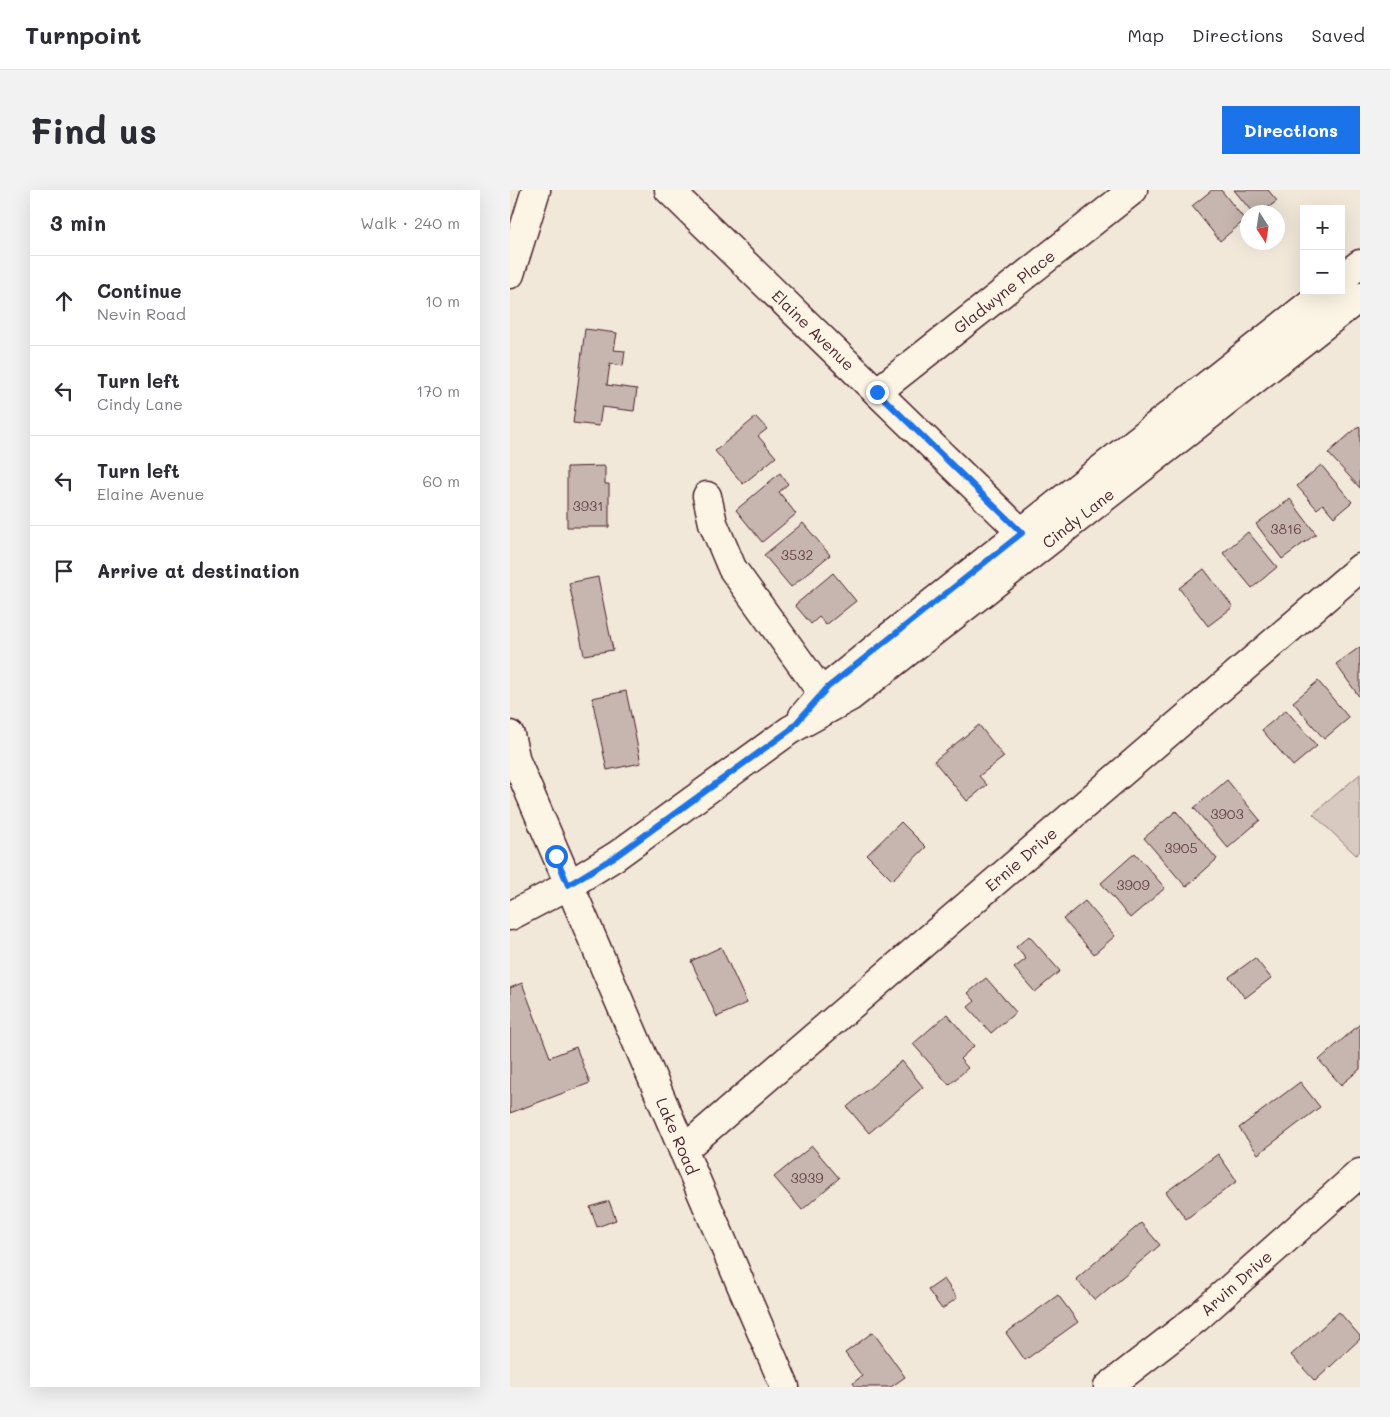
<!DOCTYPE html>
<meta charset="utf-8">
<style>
:root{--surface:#fff;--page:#f2f2f3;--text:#2b2b33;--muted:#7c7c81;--line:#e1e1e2;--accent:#1a73e8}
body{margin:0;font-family:Mali,sans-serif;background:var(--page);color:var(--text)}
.controls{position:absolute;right:15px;top:15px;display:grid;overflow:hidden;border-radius:0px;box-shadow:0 5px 20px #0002}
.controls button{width:45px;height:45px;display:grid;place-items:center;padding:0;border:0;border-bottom:1px solid var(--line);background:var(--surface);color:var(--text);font:25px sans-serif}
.compass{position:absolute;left:730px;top:15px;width:45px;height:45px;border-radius:50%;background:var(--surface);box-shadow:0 5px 20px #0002;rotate:168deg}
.stop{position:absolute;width:15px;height:15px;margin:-11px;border:4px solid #1a73e8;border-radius:50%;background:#fff}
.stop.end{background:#1a73e8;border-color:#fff;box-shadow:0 1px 5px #0008}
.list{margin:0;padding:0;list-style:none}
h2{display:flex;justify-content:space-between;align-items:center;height:65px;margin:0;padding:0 20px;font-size:21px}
h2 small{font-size:16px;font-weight:400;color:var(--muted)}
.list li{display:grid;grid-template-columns:32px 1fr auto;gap:15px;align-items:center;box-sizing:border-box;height:90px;padding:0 20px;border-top:1px solid var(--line)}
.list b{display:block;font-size:19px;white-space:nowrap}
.list p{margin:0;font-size:16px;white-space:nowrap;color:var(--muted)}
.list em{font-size:16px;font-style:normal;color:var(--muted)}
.icon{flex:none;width:28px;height:28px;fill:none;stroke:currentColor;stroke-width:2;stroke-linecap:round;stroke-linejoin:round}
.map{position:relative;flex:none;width:850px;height:1197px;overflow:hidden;border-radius:0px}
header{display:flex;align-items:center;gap:30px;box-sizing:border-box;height:70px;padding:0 25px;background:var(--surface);border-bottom:1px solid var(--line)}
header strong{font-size:24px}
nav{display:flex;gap:28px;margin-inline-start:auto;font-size:18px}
.intro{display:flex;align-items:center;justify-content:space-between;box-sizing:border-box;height:120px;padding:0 30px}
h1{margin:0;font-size:35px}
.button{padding:12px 22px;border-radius:0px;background:var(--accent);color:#fff;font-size:18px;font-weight:700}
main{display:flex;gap:30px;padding:0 30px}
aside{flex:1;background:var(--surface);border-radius:0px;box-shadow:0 5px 20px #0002}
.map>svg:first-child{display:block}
.green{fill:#d8cac0;stroke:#917476}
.building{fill:#c7b6af;stroke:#4a1f2b}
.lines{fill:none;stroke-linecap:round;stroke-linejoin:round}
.minor-casing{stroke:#4a1f2b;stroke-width:31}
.major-casing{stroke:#4a1f2b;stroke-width:31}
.minor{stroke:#fcf5e5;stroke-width:28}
.major{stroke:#fcf5e5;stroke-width:28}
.route{stroke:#1a73e8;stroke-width:6}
.labels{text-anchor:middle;stroke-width:4;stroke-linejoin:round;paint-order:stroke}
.number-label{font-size:14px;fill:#69454c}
.street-label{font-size:16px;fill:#4a1f2b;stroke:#fcf5e5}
</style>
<header>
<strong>Turnpoint</strong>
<nav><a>Map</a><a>Directions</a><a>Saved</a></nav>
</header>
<div class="intro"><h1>Find us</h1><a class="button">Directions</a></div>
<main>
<aside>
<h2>3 min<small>Walk · 240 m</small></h2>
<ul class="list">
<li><svg class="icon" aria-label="ahead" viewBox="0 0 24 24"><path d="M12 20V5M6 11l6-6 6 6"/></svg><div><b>Continue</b><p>Nevin Road</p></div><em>10 m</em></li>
<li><svg class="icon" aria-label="left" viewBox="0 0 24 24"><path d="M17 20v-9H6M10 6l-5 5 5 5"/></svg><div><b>Turn left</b><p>Cindy Lane</p></div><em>170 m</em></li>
<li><svg class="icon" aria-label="left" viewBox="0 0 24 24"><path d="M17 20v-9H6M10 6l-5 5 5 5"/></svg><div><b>Turn left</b><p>Elaine Avenue</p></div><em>60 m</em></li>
<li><svg class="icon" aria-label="arrive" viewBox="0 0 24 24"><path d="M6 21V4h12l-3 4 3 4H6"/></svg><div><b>Arrive at destination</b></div></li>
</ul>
</aside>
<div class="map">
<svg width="850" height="1197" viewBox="0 0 850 1197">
<rect width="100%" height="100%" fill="#f1e8da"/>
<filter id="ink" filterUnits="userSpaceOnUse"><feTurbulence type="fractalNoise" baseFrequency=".02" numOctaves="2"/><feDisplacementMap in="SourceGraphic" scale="10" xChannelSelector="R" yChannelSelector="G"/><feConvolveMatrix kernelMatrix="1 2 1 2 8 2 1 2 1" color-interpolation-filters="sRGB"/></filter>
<g filter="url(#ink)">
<polygon class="green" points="850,584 850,661 846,665 803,624"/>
<g class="building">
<polygon points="702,0 711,0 735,30 710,51 682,16"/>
<polygon points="724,0 758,0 767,11 752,22 742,22"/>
<polygon points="75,139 107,143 104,160 115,161 113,176 100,174 97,195 127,199 124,221 92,217 89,236 63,233"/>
<polygon points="246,227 257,239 248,246 266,267 233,294 205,261"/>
<polygon points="849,236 850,237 850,298 818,263"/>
<polygon points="811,275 842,312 824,327 813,314 807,319 787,296"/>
<polygon points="95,276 95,294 99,294 99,337 57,337 57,277"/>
<polygon points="270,283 278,294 269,302 286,324 252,352 226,320"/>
<polygon points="780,309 806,344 772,369 746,334"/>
<polygon points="293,333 320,365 281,397 254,365"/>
<polygon points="738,342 767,377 742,398 713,363"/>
<polygon points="694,379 723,417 698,436 669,398"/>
<polygon points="323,383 346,411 316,435 309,427 301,434 285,415"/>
<polygon points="88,387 103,460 74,465 59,393"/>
<polygon points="850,457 850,508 826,474"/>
<polygon points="808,491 839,528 814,549 783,512"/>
<polygon points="116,501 131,573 97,580 82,508"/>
<polygon points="776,520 807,556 783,576 752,540"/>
<polygon points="469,535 494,567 469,586 477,595 457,611 424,571"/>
<polygon points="717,590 750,630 718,658 684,618"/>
<polygon points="666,621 707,669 676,697 634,648"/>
<polygon points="391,632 416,657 382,690 357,665"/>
<polygon points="625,663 655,698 620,728 591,693"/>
<polygon points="575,711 605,746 584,764 553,729"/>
<polygon points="519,746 550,781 525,802 504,778 516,769 506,757"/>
<polygon points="211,757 237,813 207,827 181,771"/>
<polygon points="745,768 761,788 735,808 719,787"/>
<polygon points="476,788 506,822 481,843 458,817 465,811 458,803"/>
<polygon points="12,793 40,867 66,857 80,893 0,923 0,798"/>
<polygon points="437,824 464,856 450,869 458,878 439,895 403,854"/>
<polygon points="850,834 850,879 831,895 809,870"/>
<polygon points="392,871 413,897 359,943 337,917"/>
<polygon points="790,892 810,917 748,964 729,938"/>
<polygon points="302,956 329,988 292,1020 264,987"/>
<polygon points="708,964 727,991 676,1029 656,1002"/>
<polygon points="99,1011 106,1030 87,1037 80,1017"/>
<polygon points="631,1033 650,1055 585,1110 566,1089"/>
<polygon points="434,1089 447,1108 432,1119 418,1100"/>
<polygon points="548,1105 568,1132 515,1170 496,1143"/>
<polygon points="829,1122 850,1146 850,1149 805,1191 781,1165"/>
<polygon points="363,1142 395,1187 381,1197 346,1197 343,1193 352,1186 335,1163"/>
</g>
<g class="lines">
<g class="minor-casing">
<g id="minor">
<path id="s1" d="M 159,0 L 512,343"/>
<polyline points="0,84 26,0"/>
<path id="s2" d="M 367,202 L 623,0"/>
<polyline points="197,306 203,333 222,378 312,503"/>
<path id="s3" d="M 0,545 L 6,571 L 275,1197"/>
<path id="s4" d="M 173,960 L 850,378"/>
<path id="s5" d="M 598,1197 L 687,1128 L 850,983"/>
</g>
</g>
<g class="major-casing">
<g id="major">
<polyline points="831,89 850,74"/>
<polyline points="293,526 318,497 389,439 816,101"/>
<path id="s6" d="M 0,726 L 59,695 L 106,666 L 280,540 L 340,507 L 850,107"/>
</g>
</g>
<use href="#minor" class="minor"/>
<use href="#major" class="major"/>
</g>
</g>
<g class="lines" filter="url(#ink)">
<polyline class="route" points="46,666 58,695 106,666 280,540 318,497 512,343 367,202"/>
</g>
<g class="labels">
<g class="number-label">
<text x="78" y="321">3931</text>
<text x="776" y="344">3816</text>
<text x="287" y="370">3532</text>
<text x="717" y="629">3903</text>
<text x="671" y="663">3905</text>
<text x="623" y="700">3909</text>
<text x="297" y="993">3939</text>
</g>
<g class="street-label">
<text dy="6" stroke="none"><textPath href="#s2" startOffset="162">Gladwyne Place</textPath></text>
<text dy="6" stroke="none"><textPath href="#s1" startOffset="201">Elaine Avenue</textPath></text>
<text dy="6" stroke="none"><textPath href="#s6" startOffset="695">Cindy Lane</textPath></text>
<text dy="6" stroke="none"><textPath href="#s4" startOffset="446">Ernie Drive</textPath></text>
<text dy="6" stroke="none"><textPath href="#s3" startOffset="435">Lake Road</textPath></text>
<text dy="6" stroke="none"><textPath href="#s5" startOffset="165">Arvin Drive</textPath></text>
</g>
</g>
</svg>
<div class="controls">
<button>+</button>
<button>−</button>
</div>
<svg class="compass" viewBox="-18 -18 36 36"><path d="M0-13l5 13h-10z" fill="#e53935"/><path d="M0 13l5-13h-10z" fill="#7c7c81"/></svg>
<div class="stop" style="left:46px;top:666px"></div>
<div class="stop end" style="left:367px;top:202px"></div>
</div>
</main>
